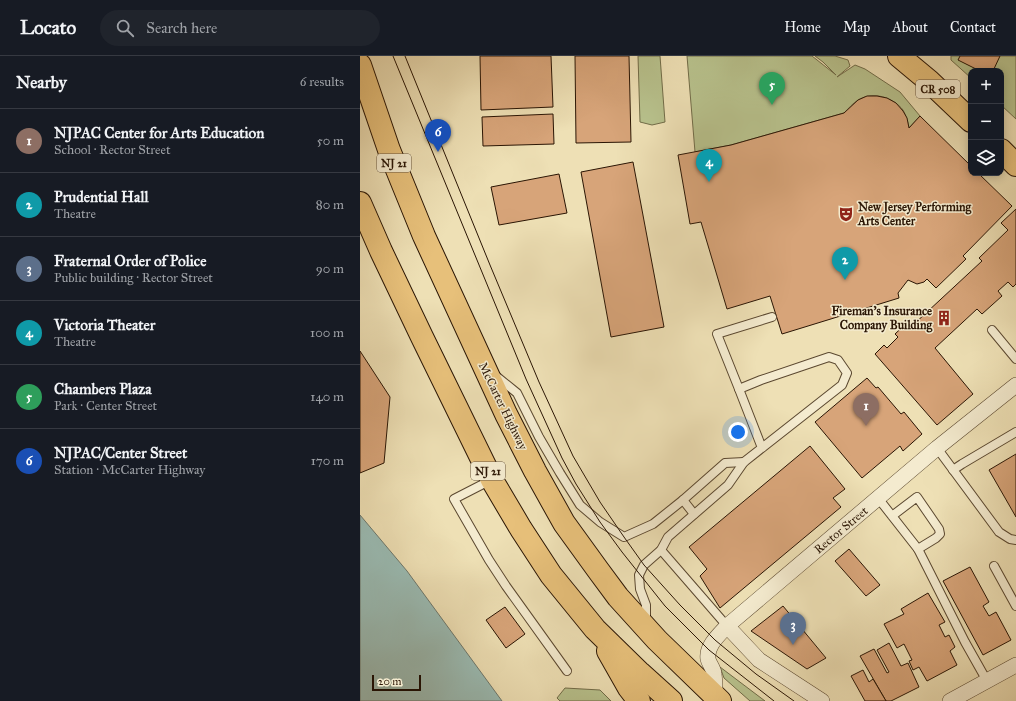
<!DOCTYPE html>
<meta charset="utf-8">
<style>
:root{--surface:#171b24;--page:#20242c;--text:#f1f3f6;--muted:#9ea1a6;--line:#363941;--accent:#db2777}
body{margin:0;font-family:"IM FELL Great Primer",serif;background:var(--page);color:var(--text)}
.controls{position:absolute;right:12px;top:12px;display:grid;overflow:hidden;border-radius:8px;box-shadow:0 2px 10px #0003}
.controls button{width:36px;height:36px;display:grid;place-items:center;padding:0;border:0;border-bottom:1px solid var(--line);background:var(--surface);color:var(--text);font:20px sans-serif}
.scale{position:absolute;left:12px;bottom:10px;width:49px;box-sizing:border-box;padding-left:4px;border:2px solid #2a1504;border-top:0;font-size:11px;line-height:14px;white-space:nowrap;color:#2a1504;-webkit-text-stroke:3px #f4ebcf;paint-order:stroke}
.you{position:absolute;left:378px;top:376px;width:14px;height:14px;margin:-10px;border:3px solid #fff;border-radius:50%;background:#1a73e8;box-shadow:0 0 0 6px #1a73e833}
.badge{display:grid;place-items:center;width:26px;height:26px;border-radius:50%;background:var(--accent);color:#fff;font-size:13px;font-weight:700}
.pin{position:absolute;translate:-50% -33px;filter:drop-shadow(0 1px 2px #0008)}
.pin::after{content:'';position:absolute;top:21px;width:14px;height:12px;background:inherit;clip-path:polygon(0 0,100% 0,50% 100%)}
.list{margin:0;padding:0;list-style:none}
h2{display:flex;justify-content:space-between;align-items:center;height:52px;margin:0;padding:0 16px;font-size:17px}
h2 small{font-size:13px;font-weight:400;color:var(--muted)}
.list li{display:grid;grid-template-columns:26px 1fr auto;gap:12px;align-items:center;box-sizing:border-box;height:64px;padding:0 16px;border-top:1px solid var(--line)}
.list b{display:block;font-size:15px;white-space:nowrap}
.list p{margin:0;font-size:13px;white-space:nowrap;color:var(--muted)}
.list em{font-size:13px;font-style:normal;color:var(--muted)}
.icon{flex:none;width:22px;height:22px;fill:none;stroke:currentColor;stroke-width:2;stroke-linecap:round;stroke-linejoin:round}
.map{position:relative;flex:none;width:656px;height:645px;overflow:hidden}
header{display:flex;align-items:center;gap:24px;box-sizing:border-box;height:56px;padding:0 20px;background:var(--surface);border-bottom:1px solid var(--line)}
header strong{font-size:19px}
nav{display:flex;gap:22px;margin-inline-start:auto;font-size:14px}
.search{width:280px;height:36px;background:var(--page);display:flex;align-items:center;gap:10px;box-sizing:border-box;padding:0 14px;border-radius:22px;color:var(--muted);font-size:15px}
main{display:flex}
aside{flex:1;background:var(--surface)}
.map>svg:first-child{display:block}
.green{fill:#b8c28d;stroke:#716c48}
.water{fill:#9bbcb4;stroke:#6e796e}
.building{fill:#d7a479;stroke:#2a1504}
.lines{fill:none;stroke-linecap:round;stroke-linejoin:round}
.service-casing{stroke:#5b4830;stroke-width:10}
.minor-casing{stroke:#5b4830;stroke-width:16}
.primary-casing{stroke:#2a1504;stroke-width:24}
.service{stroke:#f4ebcf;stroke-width:8}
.minor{stroke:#f4ebcf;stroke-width:15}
.primary{stroke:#e7c07a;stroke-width:22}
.tram{stroke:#2a1504;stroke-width:1}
.labels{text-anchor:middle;stroke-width:3;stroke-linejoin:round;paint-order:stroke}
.shield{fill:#f4ebcf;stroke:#675541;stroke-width:1}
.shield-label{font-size:11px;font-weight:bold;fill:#2a1504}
.poi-label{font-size:12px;font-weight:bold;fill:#2a1504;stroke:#f4ebcf;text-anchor:start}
.street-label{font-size:12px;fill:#2a1504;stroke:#f4ebcf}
</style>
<header>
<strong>Locato</strong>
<div class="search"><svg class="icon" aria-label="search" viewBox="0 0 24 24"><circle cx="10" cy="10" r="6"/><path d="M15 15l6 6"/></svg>Search here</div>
<nav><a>Home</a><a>Map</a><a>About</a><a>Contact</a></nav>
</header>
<main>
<aside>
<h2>Nearby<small>6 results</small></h2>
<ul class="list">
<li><span class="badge" style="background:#8d6e63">1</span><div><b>NJPAC Center for Arts Education</b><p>School · Rector Street</p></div><em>50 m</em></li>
<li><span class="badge" style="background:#0f9aa8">2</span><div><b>Prudential Hall</b><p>Theatre</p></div><em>80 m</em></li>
<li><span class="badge" style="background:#5c6f8a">3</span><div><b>Fraternal Order of Police</b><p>Public building · Rector Street</p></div><em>90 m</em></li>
<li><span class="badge" style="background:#0f9aa8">4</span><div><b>Victoria Theater</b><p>Theatre</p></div><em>100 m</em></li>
<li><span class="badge" style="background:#2e9e5b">5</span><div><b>Chambers Plaza</b><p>Park · Center Street</p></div><em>140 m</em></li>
<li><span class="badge" style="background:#1a4fb4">6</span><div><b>NJPAC/Center Street</b><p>Station · McCarter Highway</p></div><em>170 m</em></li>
</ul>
</aside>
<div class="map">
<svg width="656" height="645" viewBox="0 0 656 645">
<rect width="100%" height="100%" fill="#eee0b5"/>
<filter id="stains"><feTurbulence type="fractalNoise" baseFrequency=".005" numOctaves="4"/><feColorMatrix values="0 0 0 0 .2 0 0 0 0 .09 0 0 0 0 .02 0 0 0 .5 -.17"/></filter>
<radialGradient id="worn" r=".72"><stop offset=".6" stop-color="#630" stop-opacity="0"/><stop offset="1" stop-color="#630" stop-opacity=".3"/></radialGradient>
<g class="green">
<polygon points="278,0 300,0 305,66 292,69 280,66"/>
<path d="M 327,0 L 452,0 L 476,19 L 463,6 L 455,0 L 475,0 L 488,4 L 490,10 L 477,21 L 495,9 L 505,13 L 540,36 L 560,60 L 549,72 C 548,66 546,59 543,54 C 533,41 513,35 498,44 C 493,47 488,53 484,57 L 371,89 L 335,96 Z"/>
<polygon points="591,0 656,0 656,63 641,49 641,15 611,15 611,22 591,4"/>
<polygon points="360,611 405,645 390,645 364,622"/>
<polygon points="205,632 240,634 251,645 200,645 197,642"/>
</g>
<polygon class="water" points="0,459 47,515 142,645 0,645"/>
<g class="building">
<polygon points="120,0 191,0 193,51 121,54"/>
<polygon points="215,0 269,0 271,86 216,87"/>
<polygon points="600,0 640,0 633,15 620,15 598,4"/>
<polygon points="507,40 517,40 527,42 536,47 543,55 547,62 549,72 560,60 611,110 611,117 618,117 652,150 603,200 606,203 576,232 567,223 564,226 557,228 548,224 538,237 539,242 422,278 410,240 367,253 341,166 330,168 318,99 371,89 484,57 498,44"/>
<polygon points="193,58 194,88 123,90 122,61"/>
<polygon points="273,106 304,271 251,281 221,116"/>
<polygon points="199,118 207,157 139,169 131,131"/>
<polygon points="656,153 656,228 653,231 648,226 638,235 642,240 622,258 617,253 575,292 613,338 577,369 515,298 524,289 527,292 538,281 535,278 549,265 553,269 622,205 619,202 648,174 641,167"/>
<polygon points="0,295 30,341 24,407 0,417"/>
<polygon points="507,322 516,332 518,331 541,358 544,356 562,378 543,395 540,390 502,422 455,366"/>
<polygon points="450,390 485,433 473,442 481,451 360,552 340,520 347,513 329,491"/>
<polygon points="656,398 656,461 629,414"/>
<polygon points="489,493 520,529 506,540 475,505"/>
<polygon points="610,511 629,546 623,550 629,560 636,556 651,584 623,599 583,525"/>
<polygon points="568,537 585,566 579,569 585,581 589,579 595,591 590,595 597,609 567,625 559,611 553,614 549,605 552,604 544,588 537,592 524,568 544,558 541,553"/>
<polygon points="423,550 466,602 447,613 391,575"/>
<polygon points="145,551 165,578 146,592 126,564"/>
<polygon points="529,587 541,610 548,607 559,631 531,645 526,645 500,600 514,593 527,617 529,616 517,594"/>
<polygon points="503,614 509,626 513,623 526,645 505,645 491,620"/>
</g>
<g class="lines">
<g class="service-casing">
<g id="service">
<polyline points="632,274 656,303"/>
<polyline points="136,320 157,337 179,381 200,417 220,449 240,466 264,481 293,468 323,444 365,407 384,406"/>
<polyline points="379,333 357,278 412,261"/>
<polyline points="577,392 639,476 650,483 656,484"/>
<polyline points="593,414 602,408 656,376"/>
<polyline points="131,424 94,443 129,504 146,530 207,615"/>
<polyline points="518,442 558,493 576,482 580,478 579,473 557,441 532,460"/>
<polyline points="323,444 334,458"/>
<polyline points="558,493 605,586 627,625"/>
<polyline points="301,494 367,570"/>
<polyline points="634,510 656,550"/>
<polyline points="286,565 286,549 280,533 279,519 284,509 301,494 308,481 368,429 384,406 482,329 487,317 478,304 469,301 401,324 379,333 402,392"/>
</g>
</g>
<g class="minor-casing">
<g id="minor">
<polyline points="367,570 399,604 462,645"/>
<path d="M 355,640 C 355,633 355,625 354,618 C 354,613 349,608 348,603 C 346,590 359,579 367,570 L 577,392 L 656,329"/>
<polyline points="590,645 656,609"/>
</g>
</g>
<g class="primary-casing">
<g id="primary">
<polyline points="539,0 569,25 611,65"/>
<polyline points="0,9 29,94 64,180 146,358 175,415 204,467 238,514 258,541 297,584 360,645"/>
<polyline points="641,94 656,109"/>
<polyline points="0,147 21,195 62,281 132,424 161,473 191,519 235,573 280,617 311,645"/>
<polyline points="248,595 269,632 279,645"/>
</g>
</g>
<use href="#service" class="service"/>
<use href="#minor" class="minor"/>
<use href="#primary" class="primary"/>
<g class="tram">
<polyline points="33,0 166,323 202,402 216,428 240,466 262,496 305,550 349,594 414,645"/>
<polyline points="45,0 130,209 179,326 213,400 240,446 264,481 284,509 320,549 355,584 396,618 434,645"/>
</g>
</g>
<defs>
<g id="theatre-bare" transform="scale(1.2)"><path d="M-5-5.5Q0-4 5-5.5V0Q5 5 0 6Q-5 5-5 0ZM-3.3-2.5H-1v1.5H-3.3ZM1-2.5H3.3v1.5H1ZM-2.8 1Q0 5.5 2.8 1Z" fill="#8f2418" stroke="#f4ebcf" stroke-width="2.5" paint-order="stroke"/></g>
<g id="building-bare" transform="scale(1.2)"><path d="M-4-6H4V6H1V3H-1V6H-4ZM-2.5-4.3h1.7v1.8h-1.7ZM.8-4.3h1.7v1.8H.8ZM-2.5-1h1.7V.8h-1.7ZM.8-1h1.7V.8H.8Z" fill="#8f2418" stroke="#f4ebcf" stroke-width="2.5" paint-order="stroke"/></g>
</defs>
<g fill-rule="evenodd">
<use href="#theatre-bare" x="486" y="158"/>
<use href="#building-bare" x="584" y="262"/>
</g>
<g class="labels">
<g class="shield">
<rect x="556" y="24" width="44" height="18" rx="3"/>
<rect x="17" y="98" width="34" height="18" rx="3"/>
<rect x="111" y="406" width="34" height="18" rx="3"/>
</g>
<g class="shield-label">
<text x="578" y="37">CR 508</text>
<text x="34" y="111">NJ 21</text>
<text x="128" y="419">NJ 21</text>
</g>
<g class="poi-label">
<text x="498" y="155">New Jersey Performing<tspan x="498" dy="14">Arts Center</tspan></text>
<text x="572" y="259" text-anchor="end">Fireman's Insurance<tspan x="572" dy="14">Company Building</tspan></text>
</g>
<g class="street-label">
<text transform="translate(143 350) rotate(64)" y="4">McCarter Highway</text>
<text transform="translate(481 474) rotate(-40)" y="4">Rector Street</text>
</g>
</g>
<rect width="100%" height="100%" filter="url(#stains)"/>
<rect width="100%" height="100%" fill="url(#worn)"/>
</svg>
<div class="controls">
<button>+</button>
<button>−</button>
<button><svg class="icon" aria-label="layers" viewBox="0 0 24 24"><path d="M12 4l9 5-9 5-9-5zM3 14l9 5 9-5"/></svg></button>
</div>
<div class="scale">20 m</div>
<div class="you"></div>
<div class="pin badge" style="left:506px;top:370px;background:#8d6e63">1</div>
<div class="pin badge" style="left:485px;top:224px;background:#0f9aa8">2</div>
<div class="pin badge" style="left:433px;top:589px;background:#5c6f8a">3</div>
<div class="pin badge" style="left:349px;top:126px;background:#0f9aa8">4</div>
<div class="pin badge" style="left:412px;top:49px;background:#2e9e5b">5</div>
<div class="pin badge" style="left:78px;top:96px;background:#1a4fb4">6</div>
</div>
</main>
